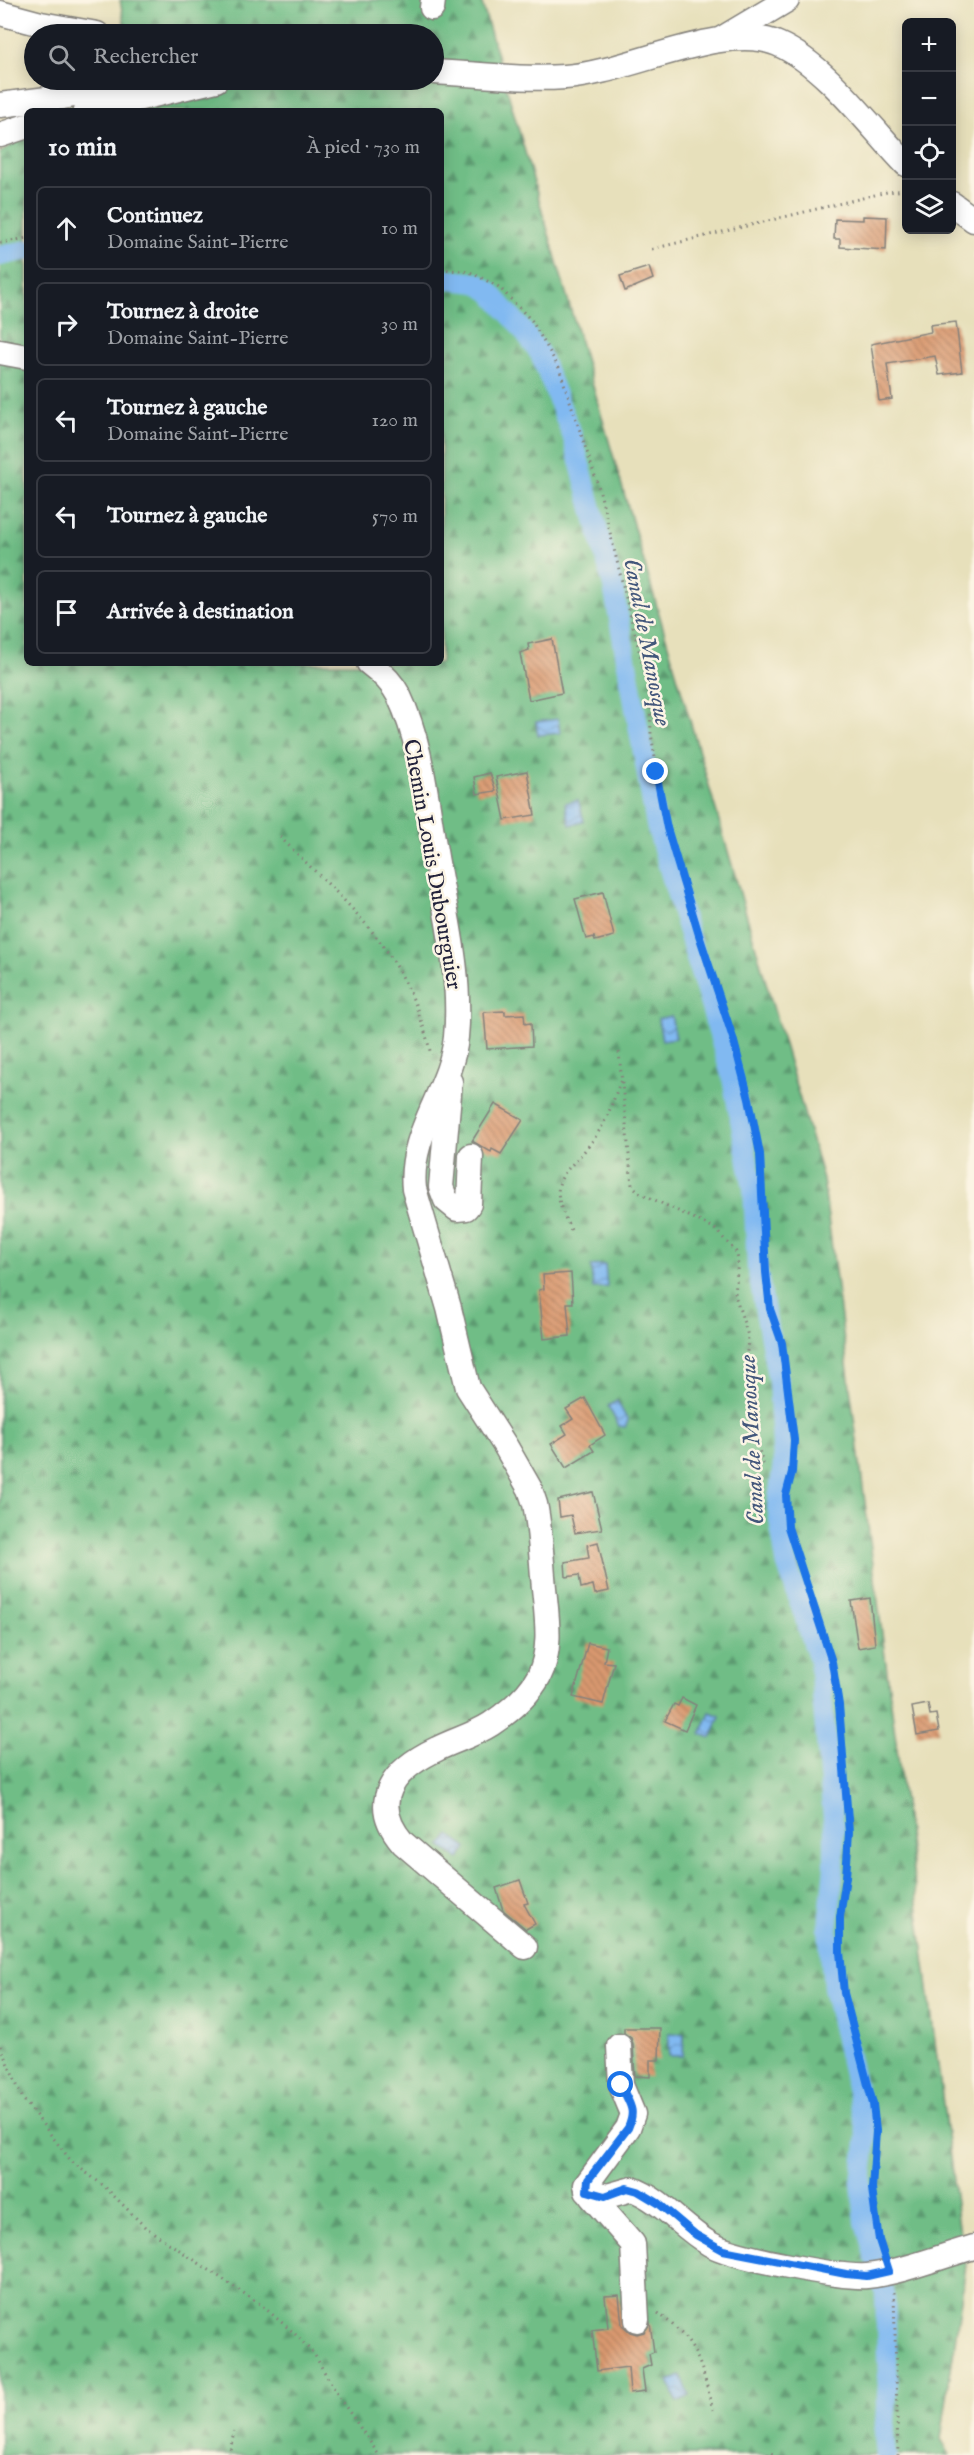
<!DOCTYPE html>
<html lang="fr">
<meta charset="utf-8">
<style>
:root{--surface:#171b24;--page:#242831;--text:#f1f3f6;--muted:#9ea1a6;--line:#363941}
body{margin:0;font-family:"IM FELL English",serif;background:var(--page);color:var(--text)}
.controls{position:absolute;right:18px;top:18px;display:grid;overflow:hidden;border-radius:9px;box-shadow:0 3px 15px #0003}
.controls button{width:54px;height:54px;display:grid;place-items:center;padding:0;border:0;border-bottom:2px solid var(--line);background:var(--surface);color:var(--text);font:30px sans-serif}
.stop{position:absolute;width:18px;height:18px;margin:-14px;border:4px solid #1a73e8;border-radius:50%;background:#fff}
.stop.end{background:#1a73e8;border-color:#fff;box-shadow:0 2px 6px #0008}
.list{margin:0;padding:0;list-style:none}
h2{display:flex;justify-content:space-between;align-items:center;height:78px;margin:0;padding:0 24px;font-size:26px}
h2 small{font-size:20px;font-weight:400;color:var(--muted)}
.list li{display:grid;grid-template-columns:39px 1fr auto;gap:18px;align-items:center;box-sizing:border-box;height:84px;margin:0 12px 12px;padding:0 12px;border:2px solid var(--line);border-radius:9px}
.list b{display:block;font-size:22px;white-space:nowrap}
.list p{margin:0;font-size:20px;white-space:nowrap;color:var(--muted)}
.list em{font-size:20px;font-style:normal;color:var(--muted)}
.icon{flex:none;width:33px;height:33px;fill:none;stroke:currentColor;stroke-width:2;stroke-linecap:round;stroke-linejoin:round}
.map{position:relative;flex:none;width:974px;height:2455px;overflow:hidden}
.search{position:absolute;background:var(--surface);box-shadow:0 3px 15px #0003;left:24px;top:24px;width:420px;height:66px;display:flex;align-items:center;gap:15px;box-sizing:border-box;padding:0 21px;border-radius:33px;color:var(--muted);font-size:22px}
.panel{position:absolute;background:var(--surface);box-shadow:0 3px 15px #0003;left:24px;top:108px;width:420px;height:558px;border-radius:9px}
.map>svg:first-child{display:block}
.forest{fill:url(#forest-firs);stroke:#487060;stroke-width:1.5}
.water{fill:url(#water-waves);stroke:#526e96;stroke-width:1.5}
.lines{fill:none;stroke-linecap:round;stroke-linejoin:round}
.canal{stroke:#81b9f1;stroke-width:20}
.building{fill:url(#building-back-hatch)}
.minor-casing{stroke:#84817b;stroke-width:27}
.path{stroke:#84817b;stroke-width:3;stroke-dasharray:1.5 4.5;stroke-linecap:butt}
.minor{stroke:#fff;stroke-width:24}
.route{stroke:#1a73e8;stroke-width:8}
.labels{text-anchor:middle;stroke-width:5;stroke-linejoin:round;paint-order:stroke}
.street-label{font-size:22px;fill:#22223b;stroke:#fcf5e5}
.water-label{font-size:24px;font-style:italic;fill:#43577b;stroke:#fcf5e5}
</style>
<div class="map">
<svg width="974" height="2455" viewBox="0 0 974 2455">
<defs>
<pattern id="forest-firs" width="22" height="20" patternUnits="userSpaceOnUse" patternTransform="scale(1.5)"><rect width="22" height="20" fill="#6fbd86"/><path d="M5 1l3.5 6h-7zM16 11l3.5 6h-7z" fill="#5b996f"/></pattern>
<pattern id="water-waves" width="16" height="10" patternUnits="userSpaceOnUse" patternTransform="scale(1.5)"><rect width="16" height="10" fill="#81b9f1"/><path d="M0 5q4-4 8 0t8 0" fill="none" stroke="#6996c4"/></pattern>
<pattern id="building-back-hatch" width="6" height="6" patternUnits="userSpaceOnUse" patternTransform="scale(1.5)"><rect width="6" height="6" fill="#d9996f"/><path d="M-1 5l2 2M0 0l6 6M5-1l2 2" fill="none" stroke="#b07c5c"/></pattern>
</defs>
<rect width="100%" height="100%" fill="#fcf5e5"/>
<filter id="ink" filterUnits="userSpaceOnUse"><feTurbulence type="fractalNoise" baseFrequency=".0167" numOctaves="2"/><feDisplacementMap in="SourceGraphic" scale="12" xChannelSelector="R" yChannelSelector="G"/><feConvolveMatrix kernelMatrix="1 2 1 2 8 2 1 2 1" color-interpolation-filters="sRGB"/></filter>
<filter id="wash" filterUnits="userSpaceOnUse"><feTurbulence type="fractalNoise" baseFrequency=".008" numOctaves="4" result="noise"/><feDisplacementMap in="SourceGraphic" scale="24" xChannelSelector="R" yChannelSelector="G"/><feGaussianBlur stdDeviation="1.35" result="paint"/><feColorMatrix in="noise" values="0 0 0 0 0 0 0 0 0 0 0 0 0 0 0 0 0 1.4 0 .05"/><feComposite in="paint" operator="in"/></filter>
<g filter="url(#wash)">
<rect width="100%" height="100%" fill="#e7e0bb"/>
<polygon class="forest" points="120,0 481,0 823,1179 961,2242 966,2265 941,2439 950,2455 0,2455 0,153 27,135 27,663 441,663 441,111 62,111 108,80 434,80 434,34 126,34"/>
<g class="water">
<polygon points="558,719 560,733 538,735 536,722"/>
<polygon points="578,800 584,821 570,825 565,803"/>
<polygon points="671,1016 676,1038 662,1040 658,1019"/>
<polygon points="605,1265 607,1287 593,1288 591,1266"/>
<polygon points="617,1401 628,1421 625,1427 619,1426 608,1406"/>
<polygon points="710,1712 720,1716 711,1738 701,1734"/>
<polygon points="450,1835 467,1848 459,1859 441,1846"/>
<polygon points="669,2033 684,2034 683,2056 669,2056"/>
<polygon points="681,2376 690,2396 677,2402 669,2381"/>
</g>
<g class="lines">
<g class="canal">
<polyline points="0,256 27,250"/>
<polyline points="441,279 477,283 490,292 518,324 540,354 572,435 613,586 656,825 732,1078 753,1188 757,1268 778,1381 783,1463 777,1507 786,1562 819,1661 834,1830 834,1867 828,1928 833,1987 867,2135 861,2182 865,2222 885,2294 888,2382 884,2437 886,2455"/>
</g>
</g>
<g id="blocks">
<g class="building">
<polygon points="863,216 887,217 886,250 840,247 840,239 834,239 835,219 863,220"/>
<polygon points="649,267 653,279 625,291 620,276"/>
<polygon points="956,322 962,372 939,375 935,356 887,364 892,399 879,401 871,344 931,332 930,325"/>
<polygon points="552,639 562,693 529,700 520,653 529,650 528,644"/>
<polygon points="527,771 535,815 505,820 496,777"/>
<polygon points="490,773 496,791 477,794 474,777"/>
<polygon points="603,892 614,936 595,941 594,937 586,939 575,899"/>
<polygon points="505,1011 505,1015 524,1014 525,1024 531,1023 532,1046 487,1049 484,1012"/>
<polygon points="495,1104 523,1120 501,1154 492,1149 491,1152 472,1141"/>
<polygon points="571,1273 573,1303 567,1303 570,1336 544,1339 539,1290 544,1289 543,1275"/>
<polygon points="585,1398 605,1435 590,1445 594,1451 566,1468 551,1444 567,1434 562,1426 573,1419 566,1409"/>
<polygon points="593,1492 602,1529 575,1533 571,1515 560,1517 558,1500"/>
<polygon points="598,1542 609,1591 595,1594 593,1585 581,1588 579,1575 566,1577 565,1562 589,1558 587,1545"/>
<polygon points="870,1598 875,1645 858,1648 851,1601"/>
<polygon points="588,1643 607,1647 604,1662 614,1663 603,1704 573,1697"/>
<polygon points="682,1698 696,1705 685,1730 665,1721 674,1704 678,1706"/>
<polygon points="928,1704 930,1715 936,1714 939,1731 917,1735 912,1707"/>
<polygon points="520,1880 528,1903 524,1904 535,1924 526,1929 503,1910 496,1888"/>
<polygon points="624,2028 660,2028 659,2060 650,2060 650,2077 635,2076 633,2045 631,2038 624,2033"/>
<polygon points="619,2295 622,2325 630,2332 637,2334 644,2332 650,2323 654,2352 649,2354 651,2365 642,2369 645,2391 630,2393 628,2367 597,2371 592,2330 608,2328 605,2296"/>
</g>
</g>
</g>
<g filter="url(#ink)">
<use href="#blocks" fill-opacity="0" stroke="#84817b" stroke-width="1.5"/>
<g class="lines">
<g class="minor-casing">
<g id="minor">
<polyline points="432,8 433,0"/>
<polyline points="0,13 41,24 97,34"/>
<polyline points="723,38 787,0"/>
<path d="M 434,72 C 477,74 522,80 565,77 C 625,74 724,20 778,44 C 826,65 870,127 906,164"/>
<polyline points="0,105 63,97 157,80"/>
<polyline points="86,111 216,80"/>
<polyline points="0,135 27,126"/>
<polyline points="952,204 974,220"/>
<polyline points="0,352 27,357"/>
<path d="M 369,663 C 381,672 392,682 399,696 C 422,744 426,800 435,851 C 445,912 462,975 456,1037 C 451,1090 408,1133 414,1189 L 449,1308 L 468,1388 L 506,1447 L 530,1489 L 535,1504 C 540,1528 541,1552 543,1576 C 545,1608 554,1646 539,1676 C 529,1695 509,1712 491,1724 C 474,1735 455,1740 437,1749 C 394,1769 367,1801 403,1843 L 525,1947"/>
<polyline points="450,1082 441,1187 446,1200 457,1209 466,1208 469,1204 471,1156"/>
<polyline points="619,2046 621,2085 633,2114 628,2128 586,2185 591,2196 633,2244 637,2320"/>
<path d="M 587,2191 L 607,2196 L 632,2189 C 662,2200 682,2228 710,2244 C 732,2257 841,2278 867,2276 C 899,2273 942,2256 974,2247"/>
</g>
</g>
<g class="path">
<polyline points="0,243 27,238"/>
<polyline points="652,249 887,192 906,190"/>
<polyline points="441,269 470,272 499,287 532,321 559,368 599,488 650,695 651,734 667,828 699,935 733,1038 749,1099 760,1154 766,1272 770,1309 782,1343 790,1394 794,1440 792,1472 786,1495 788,1527 832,1662 839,1705 849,1832 846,1877 840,1917 840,1952 844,1993 873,2104 876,2131 872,2188 879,2240 883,2254"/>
<path d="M 280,837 C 313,870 349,902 378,939 C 404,972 422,1015 431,1055"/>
<polyline points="619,1052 632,1185 640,1193 714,1228 736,1252 738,1259 735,1295 748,1336 747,1352 757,1442 764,1468"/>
<path d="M 571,1230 C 540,1171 572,1176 599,1131 C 609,1116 614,1097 621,1080"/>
<polyline points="0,2046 23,2099 72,2162 104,2186 145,2227 260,2304 294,2333 314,2354 339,2397 379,2455"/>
<polyline points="894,2292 898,2455"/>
<path d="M 658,2313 C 698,2343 701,2363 713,2410"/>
<polyline points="229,2455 234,2431"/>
<polyline points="768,2455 770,2452 776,2455"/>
</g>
<use href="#minor" class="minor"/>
</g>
</g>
<g class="lines" filter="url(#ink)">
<path class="route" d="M 621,2085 C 628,2103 637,2108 628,2128 L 588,2180 L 587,2191 L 605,2196 L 627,2188 L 638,2191 L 658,2203 L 696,2235 L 723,2250 L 846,2274 L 867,2276 L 889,2271 L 879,2240 L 874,2205 L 872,2188 L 876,2131 L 873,2104 L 844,1993 L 840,1952 L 840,1917 L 846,1877 L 849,1832 L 839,1705 L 832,1662 L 788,1527 L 786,1495 L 792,1472 L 794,1440 L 782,1343 L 770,1309 L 766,1272 L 760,1154 L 749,1099 L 733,1038 L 699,935 L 667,828 L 656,772"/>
</g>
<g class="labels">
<g class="street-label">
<text transform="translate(434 864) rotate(80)" y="8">Chemin Louis Dubourguier</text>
</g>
<g class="water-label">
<text transform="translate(648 642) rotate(79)" y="8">Canal de Manosque</text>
<text transform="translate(751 1440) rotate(-93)" y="8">Canal de Manosque</text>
</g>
</g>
</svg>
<div class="controls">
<button>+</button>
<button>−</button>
<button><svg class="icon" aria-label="locate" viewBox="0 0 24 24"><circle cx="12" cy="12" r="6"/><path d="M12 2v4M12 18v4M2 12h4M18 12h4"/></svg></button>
<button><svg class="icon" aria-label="layers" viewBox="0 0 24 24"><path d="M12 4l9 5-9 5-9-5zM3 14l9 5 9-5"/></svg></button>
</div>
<div class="stop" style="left:621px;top:2085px"></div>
<div class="stop end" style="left:656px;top:772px"></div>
<div class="search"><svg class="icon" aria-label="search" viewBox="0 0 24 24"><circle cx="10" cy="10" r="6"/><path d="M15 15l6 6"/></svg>Rechercher</div>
<section class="panel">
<h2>10 min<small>À pied · 730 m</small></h2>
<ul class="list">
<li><svg class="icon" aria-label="ahead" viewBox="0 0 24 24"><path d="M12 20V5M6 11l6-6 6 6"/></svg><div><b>Continuez</b><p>Domaine Saint-Pierre</p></div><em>10 m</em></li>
<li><svg class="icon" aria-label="right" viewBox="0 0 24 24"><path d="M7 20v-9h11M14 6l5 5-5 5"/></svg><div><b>Tournez à droite</b><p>Domaine Saint-Pierre</p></div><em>30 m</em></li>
<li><svg class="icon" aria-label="left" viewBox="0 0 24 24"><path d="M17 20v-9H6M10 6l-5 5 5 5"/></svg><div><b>Tournez à gauche</b><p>Domaine Saint-Pierre</p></div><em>120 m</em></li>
<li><svg class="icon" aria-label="left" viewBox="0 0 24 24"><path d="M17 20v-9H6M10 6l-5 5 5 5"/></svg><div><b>Tournez à gauche</b></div><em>570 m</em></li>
<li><svg class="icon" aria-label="arrive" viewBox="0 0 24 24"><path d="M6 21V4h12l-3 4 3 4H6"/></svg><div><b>Arrivée à destination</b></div></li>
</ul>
</section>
</div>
